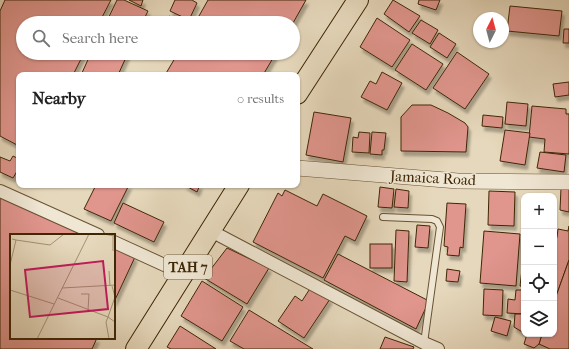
<!DOCTYPE html>
<meta charset="utf-8">
<style>
:root{--surface:#fff;--page:#f2f2f2;--text:#222;--muted:#767676;--line:#e0e0e0}
body{margin:0;font-family:"IM FELL French Canon",serif;background:var(--page);color:var(--text)}
.controls{position:absolute;right:12px;bottom:12px;display:grid;overflow:hidden;border-radius:8px;box-shadow:0 1px 3px #0004}
.controls button{width:36px;height:36px;display:grid;place-items:center;padding:0;border:0;border-bottom:1px solid var(--line);background:var(--surface);color:var(--text);font:20px sans-serif}
.compass{position:absolute;left:473px;top:12px;width:36px;height:36px;border-radius:50%;background:var(--surface);box-shadow:0 1px 3px #0004;rotate:6deg}
.list{margin:0;padding:0;list-style:none}
h2{display:flex;justify-content:space-between;align-items:center;height:52px;margin:0;padding:0 16px;font-size:17px}
h2 small{font-size:13px;font-weight:400;color:var(--muted)}
.icon{flex:none;width:22px;height:22px;fill:none;stroke:currentColor;stroke-width:2;stroke-linecap:round;stroke-linejoin:round}
.map{position:relative;flex:none;width:569px;height:349px;overflow:hidden}
.search{position:absolute;background:var(--surface);box-shadow:0 1px 3px #0004;left:16px;top:16px;width:284px;height:44px;display:flex;align-items:center;gap:10px;box-sizing:border-box;padding:0 14px;border-radius:22px;color:var(--muted);font-size:15px}
.panel{position:absolute;background:var(--surface);box-shadow:0 1px 3px #0004;left:16px;top:72px;width:284px;height:116px;border-radius:8px}
.map>svg:first-child{display:block}
.building{fill:#e0958d;stroke:#3e2604;filter:url(#shadow)}
.lines{fill:none;stroke-linecap:round;stroke-linejoin:round}
.service-casing{stroke:#685232;stroke-width:8}
.minor-casing{stroke:#685232;stroke-width:14}
.tertiary-casing{stroke:#685232;stroke-width:16}
.trunk-casing{stroke:#3e2604;stroke-width:22}
.service{stroke:#efe6d3;stroke-width:6}
.minor{stroke:#efe6d3;stroke-width:12}
.tertiary{stroke:#efe6d3;stroke-width:15}
.trunk{stroke:#e6d8bc;stroke-width:20}
.labels{text-anchor:middle;stroke-width:3;stroke-linejoin:round;paint-order:stroke}
.shield{fill:#efe6d3;stroke:#736042;stroke-width:1}
.shield-label{font-size:14px;font-weight:bold;fill:#3e2604}
.street-label{font-size:15px;fill:#3e2604;stroke:#efe6d3}
.inset-road{fill:none;stroke:#a39172;stroke-width:1}
.view{fill:#c2185b;fill-opacity:0.15;stroke:#c2185b;stroke-width:2}
.inset-edge{fill:none;stroke:#3e2604;stroke-width:2}
</style>
<div class="map">
<svg width="569" height="349" viewBox="0 0 569 349">
<defs>
<filter id="shadow"><feDropShadow dx="2.5" dy="4.5" stdDeviation="1" flood-color="#0004"/></filter>
</defs>
<rect width="100%" height="100%" fill="#e6d8bc"/>
<filter id="stains"><feTurbulence type="fractalNoise" baseFrequency=".005" numOctaves="4"/><feColorMatrix values="0 0 0 0 .2 0 0 0 0 .09 0 0 0 0 .02 0 0 0 .5 -.17"/></filter>
<radialGradient id="worn" r=".72"><stop offset=".6" stop-color="#630" stop-opacity="0"/><stop offset="1" stop-color="#630" stop-opacity=".3"/></radialGradient>
<g class="building">
<polygon points="5,0 111,0 99,23 23,23 23,53 84,53 73,75 19,75 19,146 0,136 0,11"/>
<polygon points="117,0 124,0 148,11 142,23 106,23"/>
<polygon points="129,0 143,0 141,6"/>
<polygon points="175,0 192,0 197,3 189,20 170,11"/>
<polygon points="208,0 306,0 293,23 195,23"/>
<polygon points="393,0 420,16 409,32 384,14"/>
<polygon points="419,0 440,0 436,10 418,4"/>
<polygon points="510,6 562,11 559,36 507,31"/>
<polygon points="169,16 184,23 165,23"/>
<polygon points="377,18 410,40 392,67 360,47"/>
<polygon points="421,20 438,30 430,44 412,33"/>
<polygon points="564,29 569,29 569,43 563,43"/>
<polygon points="439,33 456,44 447,58 430,47"/>
<polygon points="412,44 443,64 426,90 395,70"/>
<polygon points="457,52 489,74 465,109 433,88"/>
<polygon points="91,53 128,53 118,75 81,75"/>
<polygon points="178,53 276,53 263,75 165,75"/>
<polygon points="382,72 402,83 387,110 361,97 370,81 376,84"/>
<polygon points="569,82 569,95 555,97 553,84"/>
<polygon points="507,102 528,104 526,126 505,124"/>
<polygon points="412,105 431,105 448,113 465,123 468,127 466,152 401,151 401,117"/>
<polygon points="532,106 566,109 566,114 569,114 569,154 544,152 545,139 529,137"/>
<polygon points="314,112 351,118 343,162 306,155"/>
<polygon points="483,115 503,117 502,128 482,126"/>
<polygon points="505,130 530,133 525,165 500,161"/>
<polygon points="359,132 370,133 369,153 352,152 353,137 358,138"/>
<polygon points="372,132 386,133 384,150 382,150 382,155 370,154"/>
<polygon points="540,152 566,155 564,172 537,168"/>
<polygon points="13,156 19,159 19,168 13,178 0,172 0,157 10,161"/>
<polygon points="96,185 129,185 111,221 84,209"/>
<polygon points="184,185 200,185 197,192"/>
<polygon points="380,187 394,189 392,208 378,207"/>
<polygon points="561,188 569,189 569,212 560,210"/>
<polygon points="396,189 409,191 408,208 394,207"/>
<polygon points="285,190 317,206 323,194 367,216 355,241 345,236 323,278 253,242 278,193 282,196"/>
<polygon points="489,191 515,192 514,226 488,225"/>
<polygon points="0,195 87,235 11,235 11,338 97,338 92,349 0,349"/>
<polygon points="123,203 164,222 154,242 114,223"/>
<polygon points="447,203 466,204 463,248 460,247 459,256 447,255 448,247 444,246"/>
<polygon points="417,225 430,226 428,248 415,247"/>
<polygon points="569,226 569,260 554,302 554,246 557,237 558,229 568,231"/>
<polygon points="396,230 409,231 407,282 394,281"/>
<polygon points="484,231 520,234 516,286 480,283"/>
<rect x="370" y="244" width="22" height="24"/>
<polygon points="114,247 135,257 114,302"/>
<polygon points="227,248 269,268 247,304 204,278"/>
<polygon points="524,252 524,287 520,286"/>
<polygon points="338,254 429,301 416,329 324,280"/>
<polygon points="569,260 569,349 550,349 539,344 542,334 554,334 554,302"/>
<polygon points="447,269 460,271 458,282 446,281"/>
<polygon points="202,281 243,307 222,341 181,316"/>
<polygon points="311,287 330,299 304,338 278,321 295,296 302,301"/>
<polygon points="484,289 503,290 502,316 483,315"/>
<polygon points="516,290 524,290 524,314 507,313 508,299 515,300"/>
<polygon points="249,310 313,349 244,349 230,341"/>
<polygon points="515,314 524,314 524,333 514,327"/>
<polygon points="495,317 511,321 507,336 491,331"/>
<polygon points="180,326 216,349 171,349 167,347"/>
<polygon points="527,334 542,334 539,344 534,348 524,344"/>
<polygon points="385,337 414,347 413,349 380,349"/>
</g>
<g class="lines">
<g class="service-casing">
<polyline id="service" points="383,217 432,219 437,221 440,227 424,343"/>
</g>
<g class="minor-casing">
<g id="minor">
<polyline points="0,191 98,235"/>
<polyline points="211,231 424,343 438,349"/>
<polyline points="114,242 184,274"/>
</g>
</g>
<g class="tertiary-casing">
<polyline id="tertiary" points="297,168 458,181 569,182"/>
</g>
<g class="trunk-casing">
<g id="trunk">
<polyline points="297,94 358,0"/>
<polyline points="136,349 239,185"/>
</g>
</g>
<use href="#service" class="service"/>
<use href="#minor" class="minor"/>
<use href="#tertiary" class="tertiary"/>
<use href="#trunk" class="trunk"/>
</g>
<g class="labels">
<rect class="shield" x="164" y="255" width="48" height="24" rx="3"/>
<g class="shield-label">
<text x="188" y="272">TAH 7</text>
</g>
<g class="street-label">
<text transform="translate(433 178) rotate(3)" y="5">Jamaica Road</text>
</g>
</g>
<g transform="translate(10 234)">
<rect width="105" height="105" fill="#e6d8bc"/>
<path class="inset-road" d="M 93,0 L 105,2M 6,6 L 40,11 L 54,0M 103,17 L 103,2M 0,31 L 6,6 L 2,5M 99,37 L 100,52M 102,52 L 105,63 L 98,83 L 105,88M 52,54 L 105,51M 0,56 L 44,70M 71,60 L 79,60 L 78,76M 48,64 L 98,83 L 96,88 L 99,105M 27,105 L 79,0"/>
<path class="view" d="M 93,27 L 98,75 L 20,83 L 15,36 Z"/>
<rect width="105" height="105" class="inset-edge"/>
</g>
<rect width="100%" height="100%" filter="url(#stains)"/>
<rect width="100%" height="100%" fill="url(#worn)"/>
</svg>
<div class="controls">
<button>+</button>
<button>−</button>
<button><svg class="icon" aria-label="locate" viewBox="0 0 24 24"><circle cx="12" cy="12" r="6"/><path d="M12 2v4M12 18v4M2 12h4M18 12h4"/></svg></button>
<button><svg class="icon" aria-label="layers" viewBox="0 0 24 24"><path d="M12 4l9 5-9 5-9-5zM3 14l9 5 9-5"/></svg></button>
</div>
<svg class="compass" viewBox="-18 -18 36 36"><path d="M0-13l5 13h-10z" fill="#e53935"/><path d="M0 13l5-13h-10z" fill="#767676"/></svg>
<div class="search"><svg class="icon" aria-label="search" viewBox="0 0 24 24"><circle cx="10" cy="10" r="6"/><path d="M15 15l6 6"/></svg>Search here</div>
<section class="panel">
<h2>Nearby<small>0 results</small></h2>
<ul class="list">
</ul>
</section>
</div>
